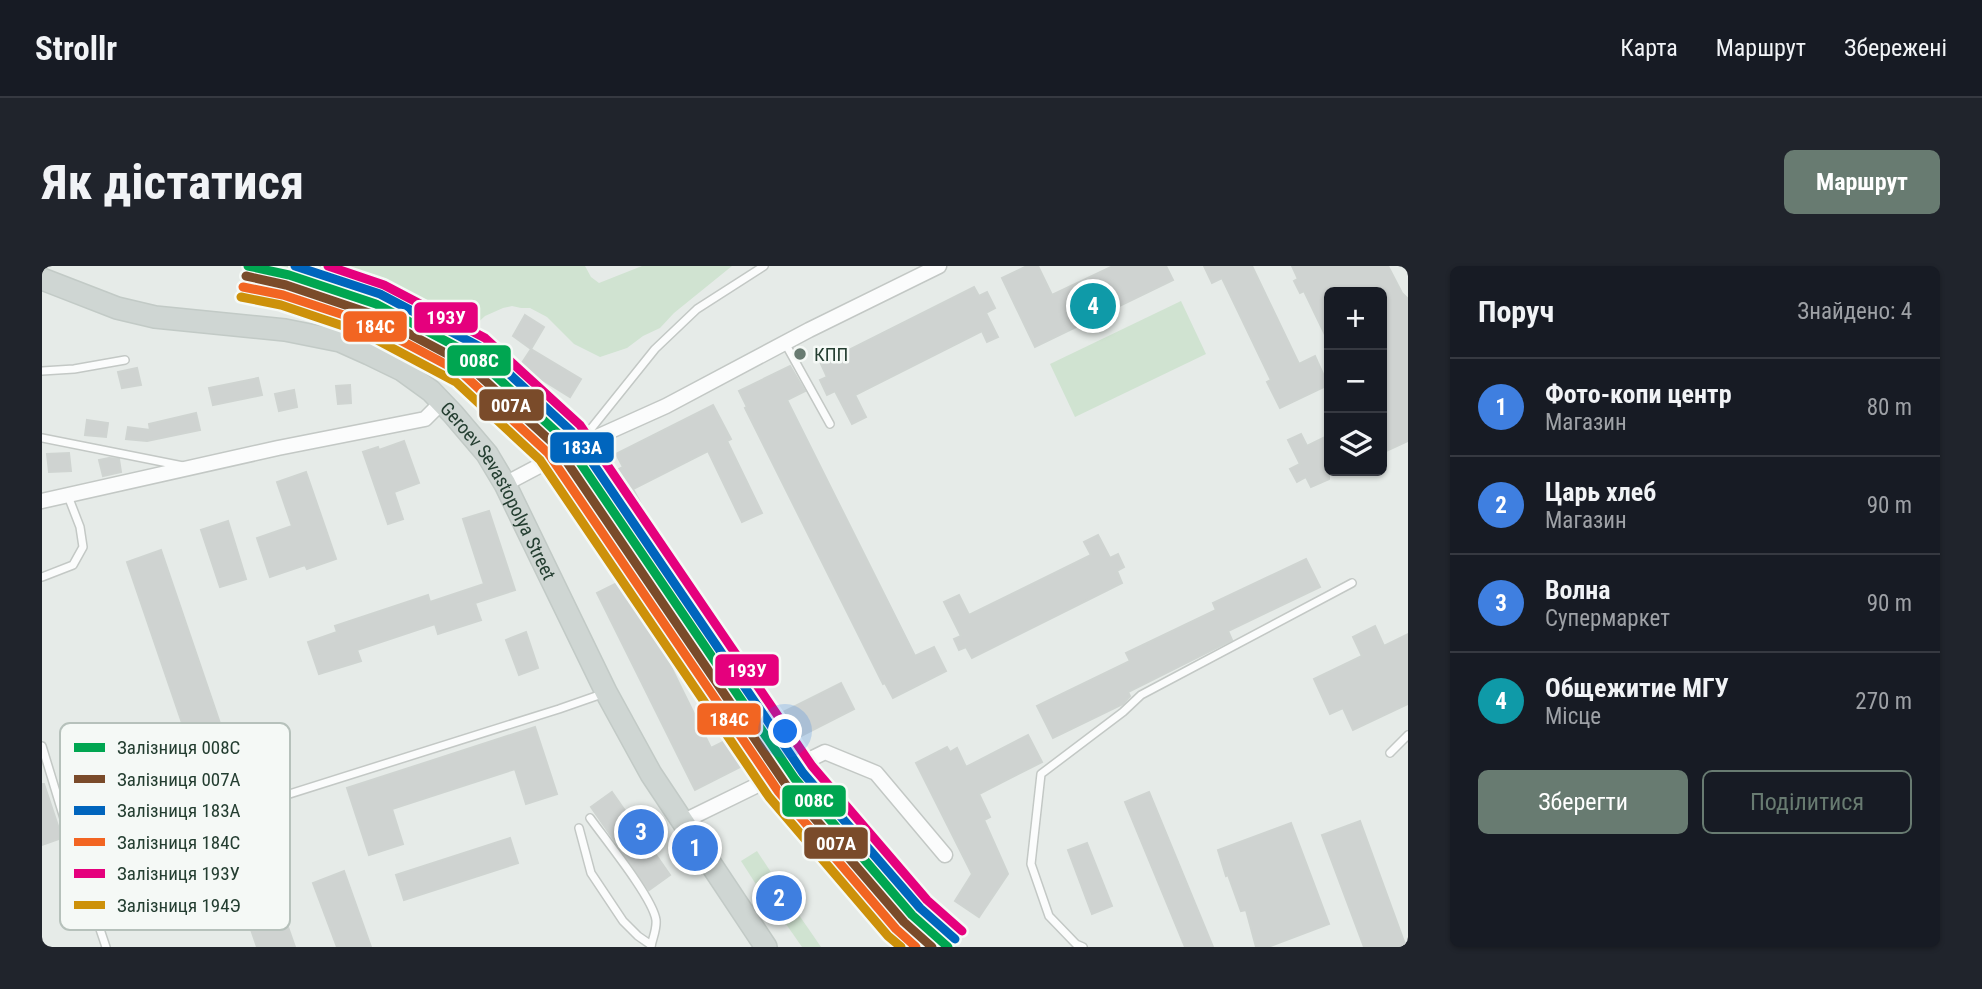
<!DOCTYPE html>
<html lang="uk">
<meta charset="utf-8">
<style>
:root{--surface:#171b24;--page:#20242c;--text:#f1f3f6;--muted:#9ea1a6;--line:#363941;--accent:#687b71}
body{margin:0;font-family:"Roboto Condensed",sans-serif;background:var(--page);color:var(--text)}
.controls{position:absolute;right:21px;top:21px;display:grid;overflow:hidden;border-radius:10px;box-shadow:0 2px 5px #0004}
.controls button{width:63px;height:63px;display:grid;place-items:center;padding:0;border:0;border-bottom:2px solid var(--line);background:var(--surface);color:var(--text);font:35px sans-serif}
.you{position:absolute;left:744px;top:466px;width:24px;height:24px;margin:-18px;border:5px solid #fff;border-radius:50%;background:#1a73e8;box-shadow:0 0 0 10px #1a73e833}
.badge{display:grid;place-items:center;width:46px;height:46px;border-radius:50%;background:var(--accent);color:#fff;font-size:23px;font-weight:700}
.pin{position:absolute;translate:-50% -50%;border:4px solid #fff;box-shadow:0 2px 7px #0006}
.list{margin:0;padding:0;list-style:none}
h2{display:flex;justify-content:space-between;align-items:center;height:91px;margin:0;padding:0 28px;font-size:30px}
h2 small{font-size:23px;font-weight:400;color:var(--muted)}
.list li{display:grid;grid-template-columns:46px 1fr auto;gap:21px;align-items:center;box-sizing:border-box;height:98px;padding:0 28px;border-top:2px solid var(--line)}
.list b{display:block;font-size:26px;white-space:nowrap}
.list p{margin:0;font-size:23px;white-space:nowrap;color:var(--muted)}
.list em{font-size:23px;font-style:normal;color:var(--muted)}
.actions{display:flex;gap:14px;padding:21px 28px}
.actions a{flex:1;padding:16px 0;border:2px solid var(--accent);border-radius:10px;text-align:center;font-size:24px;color:var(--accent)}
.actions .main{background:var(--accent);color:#fff}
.icon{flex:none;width:38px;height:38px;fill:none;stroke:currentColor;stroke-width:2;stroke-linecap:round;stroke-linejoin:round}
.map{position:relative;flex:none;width:1366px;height:681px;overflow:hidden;border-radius:10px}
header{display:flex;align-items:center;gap:42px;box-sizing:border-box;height:98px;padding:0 35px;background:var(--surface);border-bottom:2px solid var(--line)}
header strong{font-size:33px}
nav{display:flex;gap:38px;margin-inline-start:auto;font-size:24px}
.intro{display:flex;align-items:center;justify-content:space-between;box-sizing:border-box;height:168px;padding:0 42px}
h1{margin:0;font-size:49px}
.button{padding:18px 32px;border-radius:10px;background:var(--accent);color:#fff;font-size:24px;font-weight:700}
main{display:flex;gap:42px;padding:0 42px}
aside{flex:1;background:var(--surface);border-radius:10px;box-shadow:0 2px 5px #0004}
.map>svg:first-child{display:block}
.green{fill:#d0e3d1}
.building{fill:#cfd3d1;stroke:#cfd4d1;stroke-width:2}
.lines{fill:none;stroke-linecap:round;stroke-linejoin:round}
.service-casing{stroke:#c3c8c5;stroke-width:10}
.minor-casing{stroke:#c3c8c5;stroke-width:17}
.primary-casing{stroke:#c2cac6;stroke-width:24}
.service{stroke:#fbfcfc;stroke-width:7}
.minor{stroke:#fbfcfc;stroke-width:14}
.primary{stroke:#cfd6d3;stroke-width:21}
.rail-1-casing{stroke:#f5f9f6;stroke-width:14}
.rail-2-casing{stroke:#f5f9f6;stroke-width:14}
.rail-3-casing{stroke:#f5f9f6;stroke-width:14}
.rail-4-casing{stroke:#f5f9f6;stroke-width:14}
.rail-5-casing{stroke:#f5f9f6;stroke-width:14}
.rail-6-casing{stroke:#f5f9f6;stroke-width:14}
.rail-1{stroke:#00a651;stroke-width:9}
.rail-2{stroke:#7a4b2a;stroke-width:9}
.rail-3{stroke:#0065bd;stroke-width:9}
.rail-4{stroke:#f26522;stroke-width:9}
.rail-5{stroke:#e5007d;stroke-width:9}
.rail-6{stroke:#cd910a;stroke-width:9}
.poi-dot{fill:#687b71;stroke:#f5f9f6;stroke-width:2.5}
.labels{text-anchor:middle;stroke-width:5;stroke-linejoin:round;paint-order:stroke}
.poi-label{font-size:19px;fill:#243e31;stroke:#f5f9f6;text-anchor:start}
.street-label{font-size:19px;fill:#243e31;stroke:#f5f9f6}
.key{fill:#f5f9f6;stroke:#b6c1bb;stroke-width:2}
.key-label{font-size:19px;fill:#243e31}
.line-badge{stroke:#f5f9f6;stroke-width:2.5}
.badge-label{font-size:19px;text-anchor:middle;font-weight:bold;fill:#fff}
</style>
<header>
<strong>Strollr</strong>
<nav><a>Карта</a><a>Маршрут</a><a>Збережені</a></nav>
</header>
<div class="intro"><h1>Як дістатися</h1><a class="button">Маршрут</a></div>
<main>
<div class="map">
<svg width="1366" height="681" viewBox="0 0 1366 681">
<rect width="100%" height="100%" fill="#e6ebe8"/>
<g class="green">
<polygon points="228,0 543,0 549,11 557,17 600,0 690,0 632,47 618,62 601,70 585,82 558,91 532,78 505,51 488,42 479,42 470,40 461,42 443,50 430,62 421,57 393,49 350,22 280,4 246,4"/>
<polygon points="1139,35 1164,88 1033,151 1008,98"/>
<polygon points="715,585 742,626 726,637 699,595"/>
<polygon points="748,636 779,681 760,681 735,645"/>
</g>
<g class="building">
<polygon points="985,0 996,0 1010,29 1071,0 1124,0 1131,14 993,81 960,12"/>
<polygon points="1162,0 1210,0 1257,98 1273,90 1286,119 1238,142 1225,116 1229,114 1180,12 1170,17"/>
<polygon points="1250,0 1346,0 1360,27 1366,33 1366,175 1340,187 1340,26 1287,26 1287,77 1262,25 1258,27 1252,15 1256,13"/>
<polygon points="932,21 937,30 945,26 953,42 944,47 956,71 945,76 940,65 813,129 824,151 810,158 793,125 785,129 778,114 785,111 779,98"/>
<polygon points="483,49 502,61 489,83 471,70"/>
<polygon points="489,83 539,113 528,131 478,100"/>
<polygon points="748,100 763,125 745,134 873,390 892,381 904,405 851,432 843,417 841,418 703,142 705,141 697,125"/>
<polygon points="95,102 99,119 80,122 76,106"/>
<polygon points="216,112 220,129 171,139 167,122"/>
<polygon points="308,119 309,137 296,138 294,120"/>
<polygon points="252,124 255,141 237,145 233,128"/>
<polygon points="671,139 689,173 685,175 720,247 700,256 666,185 591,223 608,255 574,272 547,219 581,201 574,188"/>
<polygon points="154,147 158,164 105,175 84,173 86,161 108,164 107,158"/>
<polygon points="45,154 66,157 64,171 43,169"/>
<polygon points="1259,168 1265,180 1287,169 1287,213 1269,221 1264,211 1255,216 1248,203 1258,198 1246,174"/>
<polygon points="362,175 377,217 352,226 361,253 346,258 321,186 336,181 337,184"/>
<polygon points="27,187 29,205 7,206 5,188"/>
<polygon points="67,192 77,193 79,206 61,210 57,194"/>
<polygon points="264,206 294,293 265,303 263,299 228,311 215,272 250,260 235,216"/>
<polygon points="447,245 473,324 433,337 439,354 396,368 393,358 315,384 319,395 277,408 266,376 295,366 293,360 386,329 388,336 442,318 421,253"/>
<polygon points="186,255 204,313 178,321 159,264"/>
<polygon points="1056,269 1068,292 1076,288 1082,301 1075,305 1080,317 930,392 924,381 917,384 912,373 919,370 902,336 917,329 927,349 1049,289 1042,276"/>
<polygon points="119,284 198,516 164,527 85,296"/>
<polygon points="1264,293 1278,321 1186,365 1190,374 1086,426 1088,430 1081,438 1011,472 995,440 1088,395 1084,387 1174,344 1171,337"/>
<polygon points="585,312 669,482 799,417 812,443 653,524 555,327"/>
<polygon points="1333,360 1342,380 1366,368 1366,438 1311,464 1301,442 1288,448 1272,413 1320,390 1311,371"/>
<polygon points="484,366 496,402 477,409 464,374"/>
<polygon points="493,461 515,528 484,538 473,503 350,543 361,578 327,589 305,522"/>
<polygon points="986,469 1000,496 937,528 948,551 942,554 966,608 937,651 913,635 930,608 874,497 905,481 908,486 915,482 924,501"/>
<polygon points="0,518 2,518 20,572 0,579"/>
<polygon points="570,526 628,609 607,624 549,541"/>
<polygon points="1107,526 1171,681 1143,681 1083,536"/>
<polygon points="1318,555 1364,681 1322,681 1280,569"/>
<polygon points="1249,557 1287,658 1226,681 1214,681 1204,644 1199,645 1186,609 1184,610 1176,584"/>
<polygon points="210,558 253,681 215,681 177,570"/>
<polygon points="468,572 476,597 362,634 354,609"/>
<polygon points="1045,577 1070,640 1050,648 1026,584"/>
<polygon points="302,605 329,681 295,681 271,617"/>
</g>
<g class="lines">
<g class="service-casing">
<g id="service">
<polyline points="743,77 788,158"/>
<polyline points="0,105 32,103 83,94"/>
<polyline points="0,172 141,200"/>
<polyline points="540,174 613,83 655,43 722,0"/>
<polyline points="0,311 31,299 41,281 38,261 26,230"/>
<polyline points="0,480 35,595 64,681"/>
<polyline points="1348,487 1366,469"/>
<path d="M 548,552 C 563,573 611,632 614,654 C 615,664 610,673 609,681"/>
<polyline points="537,562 549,607 581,655 596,670 609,679"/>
<polyline points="35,595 517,443 560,428"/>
<polyline points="1041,681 1034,678 1007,650 989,598 999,508 1081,446 1099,429 1310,317"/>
</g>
</g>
<g class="minor-casing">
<g id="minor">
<polyline points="463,218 535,180 624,140 767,64 897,0"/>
<polyline points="0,235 236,182 383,153 400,136"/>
<polyline points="640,556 783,486 834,507 903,589"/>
</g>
</g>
<g class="primary-casing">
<g id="primary">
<path id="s1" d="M 0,13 L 75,42 L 113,51 L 243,64 L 298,75 L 327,88 L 360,104 L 389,125 L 411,148 L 445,188 L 463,218 L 564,426 L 609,508 L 724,681"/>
</g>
</g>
<use href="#service" class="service"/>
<use href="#minor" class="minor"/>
<use href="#primary" class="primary"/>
<g class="rail-1-casing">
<polyline id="rail-1" points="206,0 247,9 334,38 432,90 522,173 753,513 870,649 906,681"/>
</g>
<g class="rail-2-casing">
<polyline id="rail-2" points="204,10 244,19 330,48 426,99 514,180 744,519 862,656 890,681"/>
</g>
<g class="rail-3-casing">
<polyline id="rail-3" points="253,0 338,28 438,81 529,165 761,507 878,642 913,673"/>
</g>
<g class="rail-4-casing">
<polyline id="rail-4" points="201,21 241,29 326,57 420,107 506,187 736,525 854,663 874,681"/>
</g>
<g class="rail-5-casing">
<polyline id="rail-5" points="286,0 342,19 443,72 538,159 770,500 885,634 920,665"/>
</g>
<g class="rail-6-casing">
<polyline id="rail-6" points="199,31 239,39 322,67 414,116 498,194 727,531 846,670 859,681"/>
</g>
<use href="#rail-1" class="rail-1"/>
<use href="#rail-2" class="rail-2"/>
<use href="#rail-3" class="rail-3"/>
<use href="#rail-4" class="rail-4"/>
<use href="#rail-5" class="rail-5"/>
<use href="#rail-6" class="rail-6"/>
</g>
<circle class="poi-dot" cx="758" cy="88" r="7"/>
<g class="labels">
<g class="poi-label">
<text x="772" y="95">КПП</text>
</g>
<g class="street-label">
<text dy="7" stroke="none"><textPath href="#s1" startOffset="532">Geroev Sevastopolya Street</textPath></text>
</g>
</g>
<rect x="18" y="457" width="230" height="207" rx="10" class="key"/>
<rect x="32" y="477" width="31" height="9" fill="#00a651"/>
<rect x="32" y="509" width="31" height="8" fill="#7a4b2a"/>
<rect x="32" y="540" width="31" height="9" fill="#0065bd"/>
<rect x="32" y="572" width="31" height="8" fill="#f26522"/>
<rect x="32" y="603" width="31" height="9" fill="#e5007d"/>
<rect x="32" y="635" width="31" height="8" fill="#cd910a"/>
<g class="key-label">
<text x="75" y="488">Залізниця 008С</text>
<text x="75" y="520">Залізниця 007А</text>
<text x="75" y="551">Залізниця 183А</text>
<text x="75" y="583">Залізниця 184С</text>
<text x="75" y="614">Залізниця 193У</text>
<text x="75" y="646">Залізниця 194Э</text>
</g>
<g class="line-badge">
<rect x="371" y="35" width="66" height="33" rx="7" fill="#e5007d"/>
<rect x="300" y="44" width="66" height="33" rx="7" fill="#f26522"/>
<rect x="404" y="78" width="66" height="33" rx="7" fill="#00a651"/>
<rect x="436" y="122" width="67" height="34" rx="7" fill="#7a4b2a"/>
<rect x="507" y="165" width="66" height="33" rx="7" fill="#0065bd"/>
<rect x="672" y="387" width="66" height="34" rx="7" fill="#e5007d"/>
<rect x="654" y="436" width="66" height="34" rx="7" fill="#f26522"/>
<rect x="739" y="518" width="66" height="34" rx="7" fill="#00a651"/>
<rect x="761" y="560" width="66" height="34" rx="7" fill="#7a4b2a"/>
</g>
<g class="badge-label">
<text x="404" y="58">193У</text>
<text x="333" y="67">184С</text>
<text x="437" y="101">008С</text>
<text x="469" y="146">007А</text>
<text x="540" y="188">183А</text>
<text x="705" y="411">193У</text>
<text x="687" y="460">184С</text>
<text x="772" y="541">008С</text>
<text x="794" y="584">007А</text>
</g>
</svg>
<div class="controls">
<button>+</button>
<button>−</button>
<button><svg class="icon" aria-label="layers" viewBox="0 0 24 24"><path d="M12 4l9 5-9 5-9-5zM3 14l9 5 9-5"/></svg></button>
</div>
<div class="you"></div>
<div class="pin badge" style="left:653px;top:582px;background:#3f7fe0">1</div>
<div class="pin badge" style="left:737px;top:632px;background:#3f7fe0">2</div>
<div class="pin badge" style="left:599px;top:566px;background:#3f7fe0">3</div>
<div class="pin badge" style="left:1051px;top:40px;background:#0f9aa8">4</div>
</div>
<aside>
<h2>Поруч<small>Знайдено: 4</small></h2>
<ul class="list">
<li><span class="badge" style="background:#3f7fe0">1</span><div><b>Фото-копи центр</b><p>Магазин</p></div><em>80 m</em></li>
<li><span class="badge" style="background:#3f7fe0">2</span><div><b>Царь хлеб</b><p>Магазин</p></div><em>90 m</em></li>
<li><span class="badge" style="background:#3f7fe0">3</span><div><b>Волна</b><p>Супермаркет</p></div><em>90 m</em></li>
<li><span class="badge" style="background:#0f9aa8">4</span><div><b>Общежитие МГУ</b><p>Місце</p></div><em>270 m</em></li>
</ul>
<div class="actions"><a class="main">Зберегти</a><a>Поділитися</a></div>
</aside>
</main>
